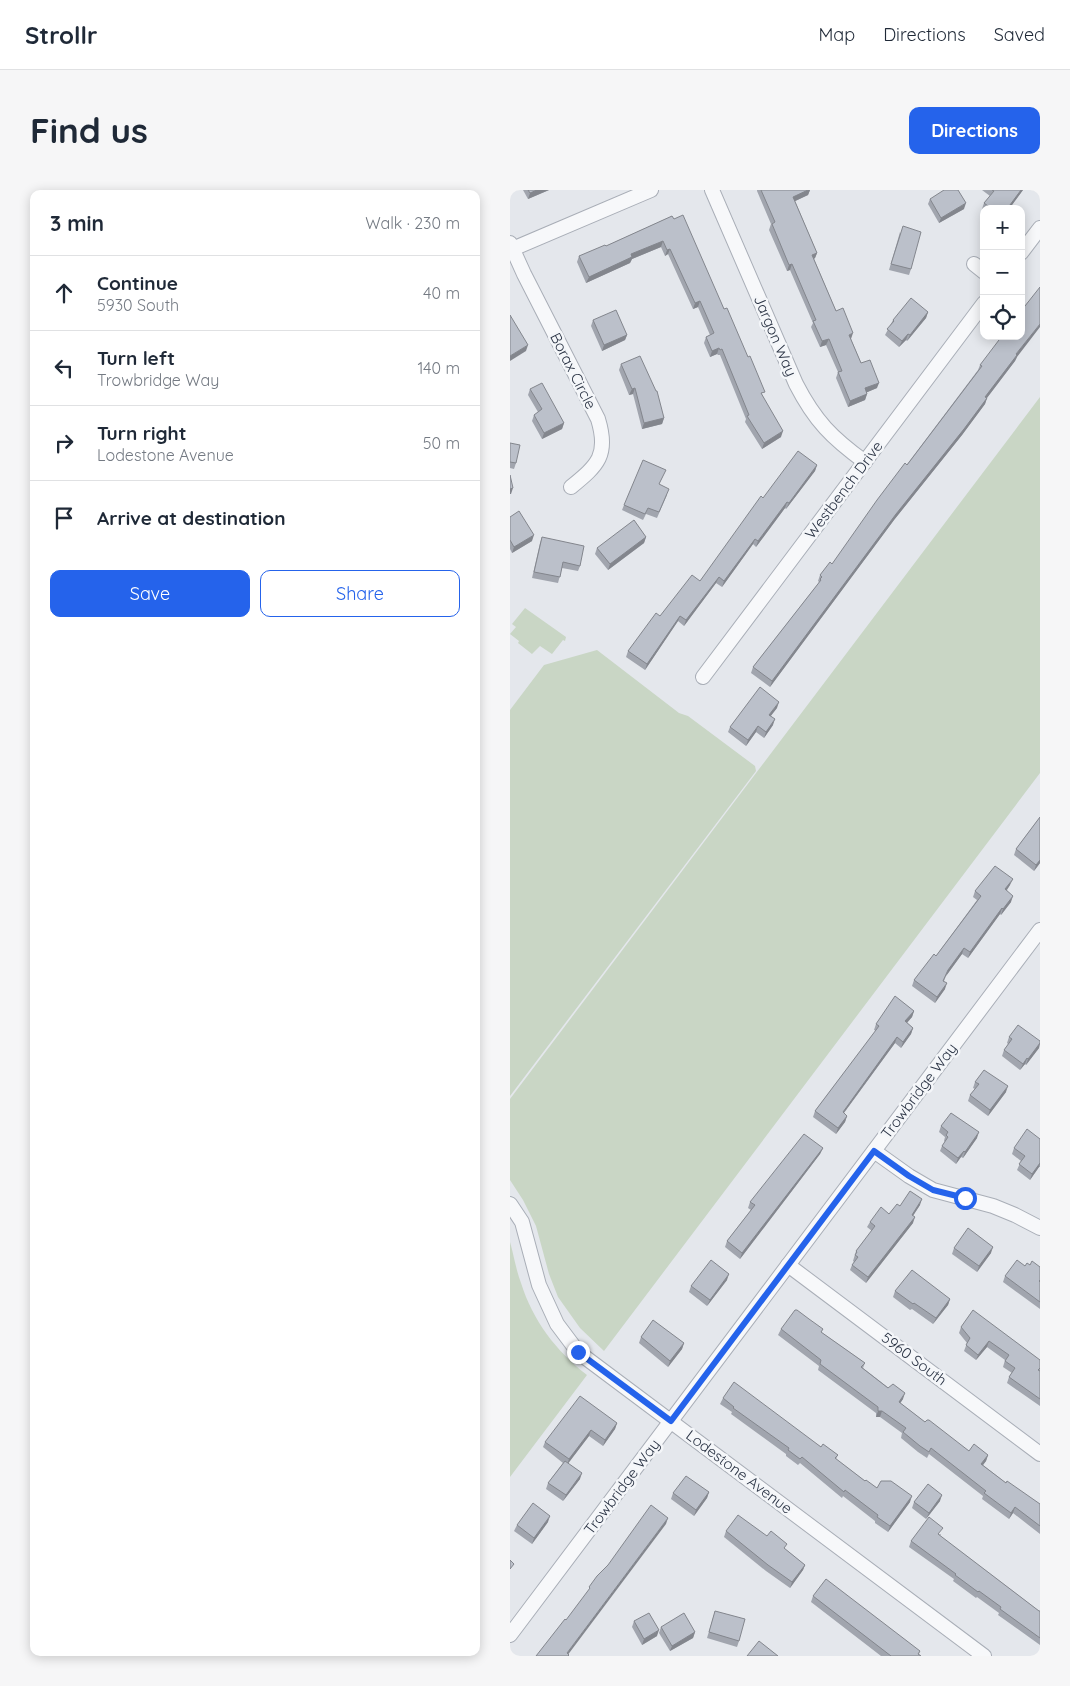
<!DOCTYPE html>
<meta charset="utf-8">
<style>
:root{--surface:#fff;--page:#f6f6f7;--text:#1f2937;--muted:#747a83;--line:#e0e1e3;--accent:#2563eb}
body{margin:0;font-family:Quicksand,sans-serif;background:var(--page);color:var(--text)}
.controls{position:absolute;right:15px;top:15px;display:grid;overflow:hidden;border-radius:10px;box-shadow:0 2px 12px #0003}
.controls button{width:45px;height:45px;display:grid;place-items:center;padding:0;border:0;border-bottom:1px solid var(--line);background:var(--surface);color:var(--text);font:25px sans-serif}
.stop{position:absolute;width:15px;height:15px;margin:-11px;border:4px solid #2563eb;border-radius:50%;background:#fff}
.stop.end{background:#2563eb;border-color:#fff;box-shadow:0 1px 5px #0008}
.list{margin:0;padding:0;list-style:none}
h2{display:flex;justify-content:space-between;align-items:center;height:65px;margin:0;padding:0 20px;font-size:21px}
h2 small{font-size:16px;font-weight:400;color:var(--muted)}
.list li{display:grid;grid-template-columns:32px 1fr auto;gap:15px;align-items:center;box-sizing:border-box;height:75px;padding:0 20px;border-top:1px solid var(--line)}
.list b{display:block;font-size:19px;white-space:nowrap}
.list p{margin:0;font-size:16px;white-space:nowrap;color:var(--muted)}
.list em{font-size:16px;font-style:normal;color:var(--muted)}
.actions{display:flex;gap:10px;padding:15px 20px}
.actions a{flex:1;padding:11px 0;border:1px solid var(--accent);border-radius:10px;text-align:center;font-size:18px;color:var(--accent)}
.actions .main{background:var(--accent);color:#fff}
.icon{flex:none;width:28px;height:28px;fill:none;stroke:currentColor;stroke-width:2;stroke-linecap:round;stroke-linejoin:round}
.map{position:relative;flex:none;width:530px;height:1466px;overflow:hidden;border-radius:10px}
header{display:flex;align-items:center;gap:30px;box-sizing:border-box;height:70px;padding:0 25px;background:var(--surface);border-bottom:1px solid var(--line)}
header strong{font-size:24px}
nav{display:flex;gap:28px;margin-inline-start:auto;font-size:18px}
.intro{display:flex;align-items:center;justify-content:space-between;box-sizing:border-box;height:120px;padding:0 30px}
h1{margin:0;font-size:35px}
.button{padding:12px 22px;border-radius:10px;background:var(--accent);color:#fff;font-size:18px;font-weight:700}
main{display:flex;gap:30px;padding:0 30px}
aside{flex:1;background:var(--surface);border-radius:10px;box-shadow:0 2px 12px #0003}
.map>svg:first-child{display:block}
.green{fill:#c9d6c5}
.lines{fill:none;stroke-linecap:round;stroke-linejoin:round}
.street-casing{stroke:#a9aeb7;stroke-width:16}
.street{stroke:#f7f8fa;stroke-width:14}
.wall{fill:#a1a5ae}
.shaded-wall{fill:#83868d}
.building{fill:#bbc0ca;stroke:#83868d}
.route{stroke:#2563eb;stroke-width:6}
.labels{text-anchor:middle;stroke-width:5;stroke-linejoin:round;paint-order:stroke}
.street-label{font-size:15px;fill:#2b3445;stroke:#f4f6f9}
</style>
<header>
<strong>Strollr</strong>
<nav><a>Map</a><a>Directions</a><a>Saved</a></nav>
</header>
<div class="intro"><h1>Find us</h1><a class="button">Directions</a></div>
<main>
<aside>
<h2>3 min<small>Walk · 230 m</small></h2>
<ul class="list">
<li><svg class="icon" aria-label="ahead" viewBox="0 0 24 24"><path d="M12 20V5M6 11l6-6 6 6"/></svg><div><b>Continue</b><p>5930 South</p></div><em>40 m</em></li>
<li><svg class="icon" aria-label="left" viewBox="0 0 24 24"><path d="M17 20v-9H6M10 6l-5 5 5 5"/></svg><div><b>Turn left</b><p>Trowbridge Way</p></div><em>140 m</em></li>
<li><svg class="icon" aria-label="right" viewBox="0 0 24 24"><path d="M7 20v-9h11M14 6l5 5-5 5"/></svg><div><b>Turn right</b><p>Lodestone Avenue</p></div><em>50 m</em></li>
<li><svg class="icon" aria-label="arrive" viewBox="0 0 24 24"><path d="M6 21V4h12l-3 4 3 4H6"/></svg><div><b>Arrive at destination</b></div></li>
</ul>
<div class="actions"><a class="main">Save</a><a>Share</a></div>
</aside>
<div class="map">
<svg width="530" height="1466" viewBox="0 0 530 1466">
<rect width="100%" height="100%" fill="#e4e7ec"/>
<g class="green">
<polygon points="530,207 530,583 94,1161 70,1138 48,1107 39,1084 26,1036 13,1010 0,990 0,909"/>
<polygon points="15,418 56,447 55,451 53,450 42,464 30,456 22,464 8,453 9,451 0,444 6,437 2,434"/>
<polygon points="87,460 169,523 178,526 245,576 246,581 0,906 0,520 34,475"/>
<path d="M 0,1052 C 4,1066 6,1080 11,1093 C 23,1131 46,1161 77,1185 L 0,1287 Z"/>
</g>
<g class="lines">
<g class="street-casing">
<g id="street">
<path d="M 202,0 L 286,194 C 305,231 322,248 355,272"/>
<path d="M 0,53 L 14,84 L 88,229 C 99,265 88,275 61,297"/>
<polyline points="0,60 141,0"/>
<polyline points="511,63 530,38"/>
<polyline points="464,74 474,82"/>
<polyline points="193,487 474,113"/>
<polyline points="364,961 399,986 423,1000 483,1016 505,1025 530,1038"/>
<polyline points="0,1014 12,1032 29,1095 47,1134 68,1162 474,1466"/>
<polyline points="278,1075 530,1264"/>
<polyline points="0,1445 530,740"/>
</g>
</g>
<use href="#street" class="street"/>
</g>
<g class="wall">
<polygon points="13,0 39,0 18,9"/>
<polygon points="247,0 300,0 298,5 285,11 307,63 305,68 304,69 326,121 341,149 351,173 367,198 357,202 357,204 355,210 338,217 326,188 328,182 316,155 310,157 301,137 303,133 280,80 277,81 259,40 261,34 247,1"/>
<polygon points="472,0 513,0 499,19 474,19 474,20 472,19 474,13 480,6"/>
<polygon points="420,9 454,19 429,33 418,14"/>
<polygon points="162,26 214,119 271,247 252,259 235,232 236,229 210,165 208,165 207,164 200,167 194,153 196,147 200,145 188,117 183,119 158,64 155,66 151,57 122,69 120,73 76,93 67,72 69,66 96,56"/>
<polygon points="390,42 401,79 399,85 379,80"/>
<polygon points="418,122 416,128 397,151 396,150 389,157 375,145 383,130"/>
<polygon points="83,130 117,145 115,150 92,161 81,136"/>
<polygon points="507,167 505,171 477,208 475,214 452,245 384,330 260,497 241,483 243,477 308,394 309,392 308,391 310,385 322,374 468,180 470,175"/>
<polygon points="111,174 154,228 152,234 132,239 123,204 119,205 109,180"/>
<polygon points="20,199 54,233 52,239 32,249 22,231 24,225 28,222 18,205"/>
<polygon points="0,253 6,273 4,279 0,278"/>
<polygon points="307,275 305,281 276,319 275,318 246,357 243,354 212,397 206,393 174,436 168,431 135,480 116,467 118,461 150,426 190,391 253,308"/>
<polygon points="153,286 149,294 157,305 147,328 136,324 133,330 112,320 114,315"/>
<polygon points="0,327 22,351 2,363 0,359"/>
<polygon points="32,347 70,376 68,381 52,378 48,393 22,388 30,353"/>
<polygon points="136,347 134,353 98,380 85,364 87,358"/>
<polygon points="267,518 260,526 263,535 254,548 246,542 236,556 218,542 220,537"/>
<polygon points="530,627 530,673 524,681 504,665 506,659"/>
<polygon points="500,695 497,700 501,712 491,725 490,724 458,768 452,764 436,786 434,791 435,799 425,813 402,796 404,790 426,766 467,710 463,707 465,701"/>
<polygon points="404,821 402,827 397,833 403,838 401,844 391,858 385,853 334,923 337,926 335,932 326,944 303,927 305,921 366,841 364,840 366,834"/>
<polygon points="499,847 530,851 529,858 516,875 515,874 510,880 492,866 494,860 498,854 497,853"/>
<polygon points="465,892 496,902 478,926 458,911 460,905 465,899 463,898"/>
<polygon points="431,936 467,948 453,968 451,967 446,974 430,961 432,956 435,952 434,951 435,947 429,942"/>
<polygon points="530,949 530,977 529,977 520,990 507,980 511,971 502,964 504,958"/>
<polygon points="313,958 310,964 230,1069 215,1057 217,1051 241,1020 238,1018 240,1012"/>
<polygon points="410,1015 403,1026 403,1033 356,1093 340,1080 342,1075 344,1072 343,1071 346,1061 362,1041 357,1037 360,1032 379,1024 390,1016"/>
<polygon points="444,1058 481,1063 467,1082 442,1064"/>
<polygon points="520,1075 530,1077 530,1119 493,1092 495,1086 515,1076"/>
<polygon points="217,1090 197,1116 179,1102 181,1096"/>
<polygon points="385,1101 440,1109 438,1115 423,1134 402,1119 400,1120 383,1107"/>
<polygon points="451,1137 530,1170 530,1216 497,1193 499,1187 502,1183 493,1177 495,1170 477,1157 466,1170 454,1161 457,1153 449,1143"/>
<polygon points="271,1139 313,1139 311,1142 355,1173 353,1178 393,1209 390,1213 415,1232 459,1261 478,1265 476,1271 473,1275 496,1293 530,1314 530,1344 503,1323 499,1329 472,1309 473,1306 419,1264 417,1268 408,1262 391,1248 392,1243 370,1227 366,1227 366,1223 308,1180 309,1176 268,1145"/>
<polygon points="131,1147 174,1153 172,1159 158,1177 129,1153"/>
<polygon points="213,1208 328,1265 326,1269 355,1291 367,1298 400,1312 378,1342 365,1333 365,1331 333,1306 332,1308 290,1273 288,1275 276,1266 276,1264 221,1224 222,1222 210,1214"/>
<polygon points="107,1233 105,1239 93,1256 79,1246 58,1273 70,1289 53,1311 36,1299 38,1293 53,1273 33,1257 35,1252"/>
<polygon points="199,1302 197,1308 184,1326 161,1309 163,1303"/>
<polygon points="430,1311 416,1329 402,1318 404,1312"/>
<polygon points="38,1332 22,1354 4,1341 7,1335"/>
<polygon points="216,1341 275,1359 295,1375 293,1380 280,1398 256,1381 214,1347"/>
<polygon points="431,1344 430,1346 529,1421 530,1421 530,1455 488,1425 489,1423 467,1407 466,1408 443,1391 444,1389 399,1357 401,1351"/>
<polygon points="303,1406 410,1461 409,1464 411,1466 371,1466 301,1412"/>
<polygon points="205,1421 229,1451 227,1457 197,1448"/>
<polygon points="124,1431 147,1446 132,1455 122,1437"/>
<polygon points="151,1437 185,1442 183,1448 160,1461 149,1443"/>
</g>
<g class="shaded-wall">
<polygon points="27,0 39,0 18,9 20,3"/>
<polygon points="298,0 300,0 298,5 281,13 283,7"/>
<polygon points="511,0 513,0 499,19 497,19"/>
<polygon points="456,13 454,19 429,33 431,28"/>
<polygon points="153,51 151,57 122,69 120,73 76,93 79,87 121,64"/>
<polygon points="160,59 158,64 155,66 157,60"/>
<polygon points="307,63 305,68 300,71 302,65"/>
<polygon points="282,74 280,80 277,81 279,75"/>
<polygon points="190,111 188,117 183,119 185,113"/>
<polygon points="418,122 416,128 397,151 400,145"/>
<polygon points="530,134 530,137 507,167 505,171 473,213 475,207 506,164"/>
<polygon points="343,143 341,149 336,151 339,145"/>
<polygon points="398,144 396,150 389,157 392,151"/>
<polygon points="117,145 115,150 92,161 94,155"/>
<polygon points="319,149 316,155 310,157 312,151"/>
<polygon points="18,155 16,161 0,171 0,166"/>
<polygon points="209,158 207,164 200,167 202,161"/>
<polygon points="369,193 367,198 353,204 355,198"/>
<polygon points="125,198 123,204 119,205 122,199"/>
<polygon points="357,204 355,210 338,217 340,211"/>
<polygon points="477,208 475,214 452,245 384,330 260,497 262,491 386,324"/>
<polygon points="154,228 152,234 132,239 134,233"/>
<polygon points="54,233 52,239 32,249 34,243"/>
<polygon points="273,241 271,247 252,259 254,253"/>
<polygon points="307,275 305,281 276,319 279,313"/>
<polygon points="3,298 1,304 0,304 0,299"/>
<polygon points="277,312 275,318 246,357 248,351"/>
<polygon points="24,345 22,351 2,363 4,357"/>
<polygon points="136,347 134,353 98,380 100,374"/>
<polygon points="245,349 243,354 212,397 214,391"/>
<polygon points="209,387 206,393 174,436 176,430"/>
<polygon points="170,426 168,431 135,480 137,474"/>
<polygon points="269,512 267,518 257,531 259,525"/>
<polygon points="265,529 263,535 254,548 256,542"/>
<polygon points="248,536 246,542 236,556 238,550"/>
<polygon points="530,670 530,673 524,681 526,675"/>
<polygon points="503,689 500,695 493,705 495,699"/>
<polygon points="503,706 501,712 491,725 493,719"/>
<polygon points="492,718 490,724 458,768 460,762"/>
<polygon points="454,758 452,764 436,786 438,780"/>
<polygon points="437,793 435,799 425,813 427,807"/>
<polygon points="404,821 402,827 393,837 395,831"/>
<polygon points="403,838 401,844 391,858 393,852"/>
<polygon points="387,847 385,853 330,928 333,922"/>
<polygon points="530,853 529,858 516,875 518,869"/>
<polygon points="517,868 515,874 510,880 513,874"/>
<polygon points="498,896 496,902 478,926 480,920"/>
<polygon points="337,926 335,932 326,944 328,938"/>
<polygon points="469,942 467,948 453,968 455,962"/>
<polygon points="313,958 310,964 230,1069 232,1063"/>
<polygon points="454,961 451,967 446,974 448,968"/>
<polygon points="530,973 529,977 520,990 522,984"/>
<polygon points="412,1009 410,1015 400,1030 402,1025"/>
<polygon points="405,1027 403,1033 356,1093 358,1087"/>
<polygon points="483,1057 481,1063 467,1082 469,1076"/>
<polygon points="219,1084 217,1090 197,1116 200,1110"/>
<polygon points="440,1109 438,1115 423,1134 426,1128"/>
<polygon points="479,1151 477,1157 466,1170 468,1165"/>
<polygon points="174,1153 172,1159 158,1177 160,1171"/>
<polygon points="395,1203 393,1209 387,1218 389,1212"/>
<polygon points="368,1221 372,1221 370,1227 366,1227"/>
<polygon points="107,1233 105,1239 93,1256 95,1250"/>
<polygon points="81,1240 79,1246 57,1275 59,1269"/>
<polygon points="478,1265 476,1271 469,1280 471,1274"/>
<polygon points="72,1283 70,1289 53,1311 56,1305"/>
<polygon points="199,1302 197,1308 184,1326 186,1320"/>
<polygon points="432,1305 430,1311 416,1329 419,1323"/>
<polygon points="402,1306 400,1312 378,1342 380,1336"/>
<polygon points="505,1317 503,1323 499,1329 501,1323"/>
<polygon points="40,1326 38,1332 22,1354 24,1348"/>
<polygon points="158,1328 156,1334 57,1466 57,1463"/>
<polygon points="295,1375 293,1380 280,1398 282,1392"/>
<polygon points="149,1440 147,1446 132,1455 134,1449"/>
<polygon points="185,1442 183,1448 160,1461 162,1456"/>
</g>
<g class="building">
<polygon points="18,0 27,0 20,3"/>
<polygon points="251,0 298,0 283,7 307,63 302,65 326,121 333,118 343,143 339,145 351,173 360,170 369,193 355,198 357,204 340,211 328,182 332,181 319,149 312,151 303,131 306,130 282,74 279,75 262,34 265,32"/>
<polygon points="434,0 448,0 456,13 431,28 420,9"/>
<polygon points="482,0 511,0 497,19 482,19 474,13 484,1"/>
<polygon points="173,25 214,119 217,118 238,167 240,166 255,202 251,203 273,241 254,253 237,226 239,225 212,159 210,160 209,158 202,161 196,147 204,143 190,111 185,113 160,59 157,60 153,51 121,64 122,67 79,87 69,66 95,55 96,56 162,26 164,29"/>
<polygon points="393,36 411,42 401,79 381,74"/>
<polygon points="530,97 530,134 506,164 507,165 475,207 477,208 454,239 386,324 262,491 243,477 311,390 310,389 312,387 310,385 320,372 322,374 367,310 395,273 397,275 472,176 470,175 492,146 511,146 511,121"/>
<polygon points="401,108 418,122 400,145 398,144 392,151 377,139 384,131 383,130"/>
<polygon points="106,120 117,145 94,155 83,130"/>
<polygon points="0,125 18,155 0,166"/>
<polygon points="130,166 146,201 147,201 154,228 134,233 125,198 122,199 111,174"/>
<polygon points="32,193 54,233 34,243 24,225 32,219 20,199"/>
<polygon points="0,253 10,255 6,273 0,272"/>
<polygon points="288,261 307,275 279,313 277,312 248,351 245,349 214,391 209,387 176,430 170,426 137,474 118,461 146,423 150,426 182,385 190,391 251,306 253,308"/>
<polygon points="133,270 156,280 149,294 159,299 149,322 138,318 135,324 114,315"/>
<polygon points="0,285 3,298 0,299"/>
<polygon points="9,321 24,345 4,357 0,350 0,327"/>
<polygon points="124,330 136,347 100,374 87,358"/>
<polygon points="32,347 74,356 70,376 53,372 50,387 24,382"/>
<polygon points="250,497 269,512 259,525 265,529 256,542 248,536 238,550 220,537"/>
<polygon points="530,627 530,670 526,675 506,659"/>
<polygon points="485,676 503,689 495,699 503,706 493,719 492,718 460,762 454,758 438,780 433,791 437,793 427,807 404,790 424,764 426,766 471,706 465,701"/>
<polygon points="385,806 404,821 395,831 403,838 393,852 387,847 333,922 337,926 328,938 305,921 369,836 366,834"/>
<polygon points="508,835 530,851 530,853 518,869 517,868 513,874 494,860 502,849 499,847"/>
<polygon points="474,880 498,896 480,920 460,905 469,894 465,892"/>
<polygon points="441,923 469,942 455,962 454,961 448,968 432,956 438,947 436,945 438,942 431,936"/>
<polygon points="517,939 530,949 530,973 522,984 509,974 515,966 504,958"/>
<polygon points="294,944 313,958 232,1063 217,1051 245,1015 240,1012"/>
<polygon points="400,1001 412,1009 402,1025 405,1027 358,1087 342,1075 348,1067 345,1065 347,1062 346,1061 365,1036 360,1032 371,1017 379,1024 387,1014 390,1016"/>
<polygon points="458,1038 483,1057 469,1076 444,1058"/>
<polygon points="201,1070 219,1084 200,1110 181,1096"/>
<polygon points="507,1070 515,1076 517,1073 520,1075 522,1071 530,1077 530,1090 529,1091 530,1092 530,1112 495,1086"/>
<polygon points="402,1080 440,1109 426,1128 404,1113 403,1114 385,1101"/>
<polygon points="285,1120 287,1120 299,1129 313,1139 311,1142 355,1173 351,1177 378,1198 383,1194 395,1203 389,1212 415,1232 417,1230 419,1230 459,1261 464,1254 478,1265 471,1274 496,1293 497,1291 530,1314 530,1336 505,1317 501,1323 474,1303 476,1301 421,1258 419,1262 410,1256 393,1242 396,1238 372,1221 368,1221 368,1217 310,1174 311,1170 271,1139"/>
<polygon points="463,1120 530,1170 530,1178 528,1180 530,1181 530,1209 499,1187 505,1178 495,1171 499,1165 479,1151 468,1165 456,1155 460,1148 451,1137"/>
<polygon points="143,1130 174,1153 160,1171 131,1147"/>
<polygon points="224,1192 311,1257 313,1254 328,1265 325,1268 355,1291 356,1290 367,1298 371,1291 381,1291 402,1306 380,1336 367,1327 368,1325 335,1300 334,1302 292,1267 290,1269 278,1260 279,1258 223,1218 224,1217 213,1208"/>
<polygon points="70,1206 107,1233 95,1250 81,1240 59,1269 35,1252"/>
<polygon points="55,1271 72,1283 56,1305 38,1293"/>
<polygon points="176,1286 199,1302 186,1320 163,1303"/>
<polygon points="418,1294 432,1305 419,1323 404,1312"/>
<polygon points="23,1313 40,1326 24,1348 7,1335"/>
<polygon points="141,1315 158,1328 57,1463 59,1465 58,1466 26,1466 55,1429 56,1430 80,1398 79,1397 87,1386 98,1375"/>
<polygon points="228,1325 257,1346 261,1341 277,1354 274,1358 295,1375 282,1392 258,1375 216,1341"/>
<polygon points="419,1327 433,1338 428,1344 529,1421 530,1421 530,1448 490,1419 491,1417 469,1401 468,1402 445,1385 446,1384 401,1351"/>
<polygon points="0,1370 4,1374 0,1379"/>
<polygon points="316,1389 410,1461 408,1464 411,1466 381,1466 303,1406"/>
<polygon points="205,1421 235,1429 229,1451 199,1442"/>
<polygon points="139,1423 149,1440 134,1449 124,1431"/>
<polygon points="174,1423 185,1442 162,1456 151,1437"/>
<polygon points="249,1451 268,1466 237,1466"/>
</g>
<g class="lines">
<polyline class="route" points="68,1162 161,1231 364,961 399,986 423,1000 455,1008"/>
</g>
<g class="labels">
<g class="street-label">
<text transform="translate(265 146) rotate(67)" y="5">Jargon Way</text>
<text transform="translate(63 181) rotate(63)" y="5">Borax Circle</text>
<text transform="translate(334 300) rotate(-53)" y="5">Westbench Drive</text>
<text transform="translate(409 901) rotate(-53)" y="5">Trowbridge Way</text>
<text transform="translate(404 1169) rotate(37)" y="5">5960 South</text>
<text transform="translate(229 1282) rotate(37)" y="5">Lodestone Avenue</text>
<text transform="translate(112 1297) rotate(-53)" y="5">Trowbridge Way</text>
</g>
</g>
</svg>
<div class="controls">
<button>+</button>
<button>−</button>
<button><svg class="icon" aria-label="locate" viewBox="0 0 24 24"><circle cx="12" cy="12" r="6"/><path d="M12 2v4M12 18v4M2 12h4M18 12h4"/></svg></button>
</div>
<div class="stop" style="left:455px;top:1008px"></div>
<div class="stop end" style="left:68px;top:1162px"></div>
</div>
</main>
